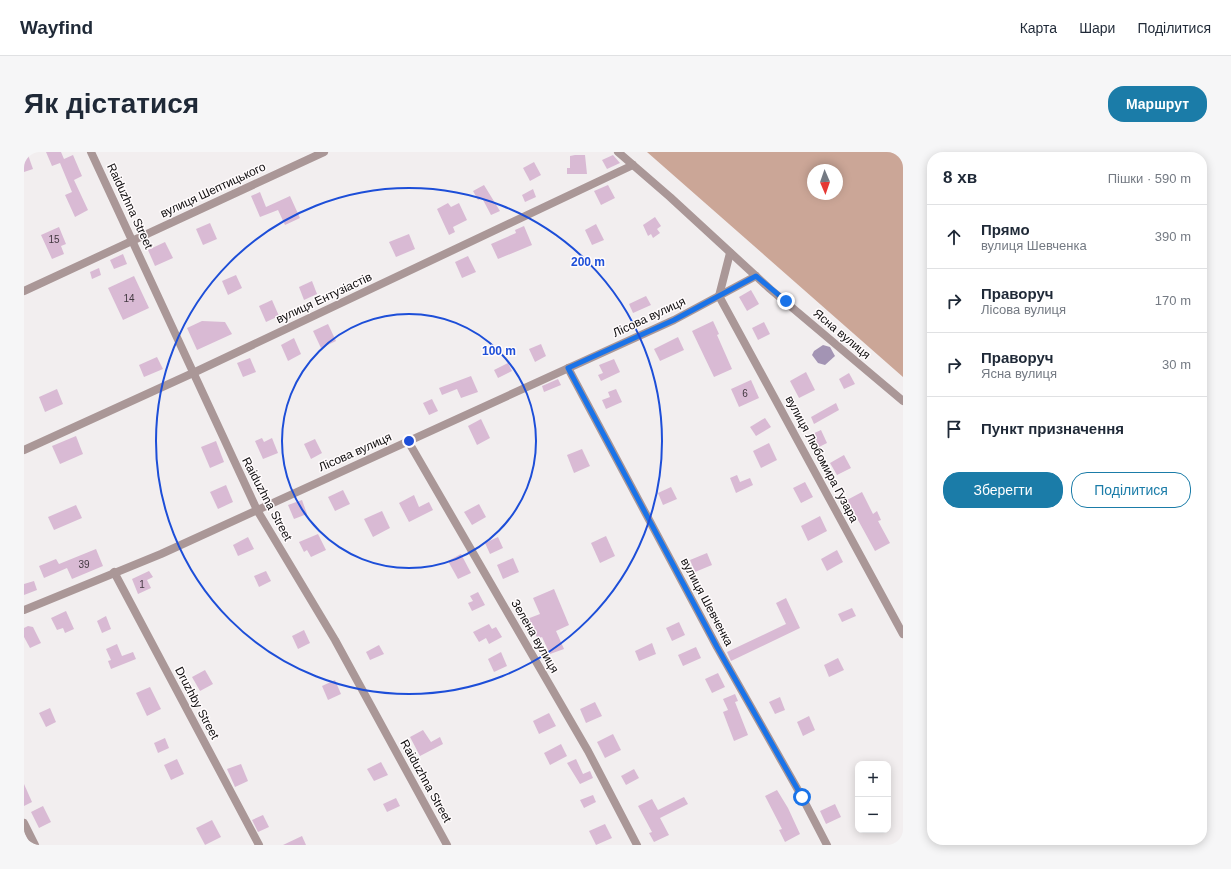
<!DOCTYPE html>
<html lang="uk">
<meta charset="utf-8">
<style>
:root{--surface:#fff;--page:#f6f6f7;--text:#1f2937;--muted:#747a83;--line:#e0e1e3;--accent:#1b7ca8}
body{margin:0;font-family:Arial,sans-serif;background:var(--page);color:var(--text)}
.controls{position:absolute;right:12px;bottom:12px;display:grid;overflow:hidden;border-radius:8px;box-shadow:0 2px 10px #0003}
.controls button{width:36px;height:36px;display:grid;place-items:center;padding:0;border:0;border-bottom:1px solid var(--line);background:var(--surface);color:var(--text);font:20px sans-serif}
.compass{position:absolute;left:783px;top:12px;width:36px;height:36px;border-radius:50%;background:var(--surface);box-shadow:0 2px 10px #0003;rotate:178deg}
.stop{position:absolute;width:12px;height:12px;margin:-9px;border:3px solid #1a73e8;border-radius:50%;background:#fff}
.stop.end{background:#1a73e8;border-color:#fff;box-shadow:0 1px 4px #0008}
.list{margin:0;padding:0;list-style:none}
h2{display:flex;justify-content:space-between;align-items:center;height:52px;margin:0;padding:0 16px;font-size:17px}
h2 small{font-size:13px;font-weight:400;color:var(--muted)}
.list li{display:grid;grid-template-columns:26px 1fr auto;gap:12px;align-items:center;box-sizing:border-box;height:64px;padding:0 16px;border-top:1px solid var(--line)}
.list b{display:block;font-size:15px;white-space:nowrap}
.list p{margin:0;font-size:13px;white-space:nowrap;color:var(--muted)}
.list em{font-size:13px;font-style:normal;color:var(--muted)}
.actions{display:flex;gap:8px;padding:12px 16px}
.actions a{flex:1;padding:9px 0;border:1px solid var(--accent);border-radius:16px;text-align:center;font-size:14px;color:var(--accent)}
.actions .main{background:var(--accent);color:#fff}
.icon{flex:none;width:22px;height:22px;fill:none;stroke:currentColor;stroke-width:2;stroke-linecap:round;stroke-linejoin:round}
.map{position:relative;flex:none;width:879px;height:693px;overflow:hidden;border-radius:16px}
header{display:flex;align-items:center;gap:24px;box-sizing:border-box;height:56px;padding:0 20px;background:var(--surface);border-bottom:1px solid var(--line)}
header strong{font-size:19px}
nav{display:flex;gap:22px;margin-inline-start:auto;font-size:14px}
.intro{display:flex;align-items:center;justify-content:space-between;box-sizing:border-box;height:96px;padding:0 24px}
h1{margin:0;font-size:28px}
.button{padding:10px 18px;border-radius:16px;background:var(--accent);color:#fff;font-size:14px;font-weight:700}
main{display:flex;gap:24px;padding:0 24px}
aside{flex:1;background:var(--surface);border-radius:16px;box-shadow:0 2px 10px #0003}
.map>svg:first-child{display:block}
.forest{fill:#cba697;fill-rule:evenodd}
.water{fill:#a394b4}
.building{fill:#d9bad4}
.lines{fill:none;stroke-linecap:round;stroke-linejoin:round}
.street{stroke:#aa9797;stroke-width:8}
.route{stroke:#1a73e8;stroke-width:5}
.ring{fill:none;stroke:#1d4ed8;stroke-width:2}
.labels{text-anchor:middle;stroke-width:3;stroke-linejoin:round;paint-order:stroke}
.number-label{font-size:10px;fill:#423840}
.street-label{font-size:12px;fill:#0f0d0e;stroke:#fffbfc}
.centre{fill:#1d4ed8;stroke:#fffbfc;stroke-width:2}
.ring-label{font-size:12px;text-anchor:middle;font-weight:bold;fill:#1d4ed8;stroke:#fffbfc;stroke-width:3;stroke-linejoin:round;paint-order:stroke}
</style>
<header>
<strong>Wayfind</strong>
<nav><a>Карта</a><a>Шари</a><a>Поділитися</a></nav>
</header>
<div class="intro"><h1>Як дістатися</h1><a class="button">Маршрут</a></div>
<main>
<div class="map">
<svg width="879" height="693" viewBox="0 0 879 693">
<rect width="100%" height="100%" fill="#f2eeef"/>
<path class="forest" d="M 623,0 L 879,0 L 879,225 ZM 789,18 L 813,18 L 813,42 L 789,42 Z"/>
<polygon class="water" points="799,193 806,195 811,204 801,213 794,211 788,203 790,199"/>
<g class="building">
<polygon points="0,0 3,0 9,17 0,20"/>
<polygon points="22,0 37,0 40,7 49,3 58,24 50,28 64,58 51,65 41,43 48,40 36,11 28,14"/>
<polygon points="551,3 561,3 563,22 543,22 543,16 546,16 546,4"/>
<polygon points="589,3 596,11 583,17 578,8"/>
<polygon points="510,10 517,23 506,29 499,16"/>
<polygon points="460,33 476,59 467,63 458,46 454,48 449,39"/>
<polygon points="584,33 591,46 577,53 570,39"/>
<polygon points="509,37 512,45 501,50 498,43"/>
<polygon points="236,40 242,55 266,44 276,66 261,73 254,58 236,65 227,44"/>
<polygon points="424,51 427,55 435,51 443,68 429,75 431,80 425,83 413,57"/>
<polygon points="631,65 637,74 633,77 636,81 629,86 627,82 624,84 619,73"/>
<polygon points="186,71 193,87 179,93 172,77"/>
<polygon points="572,72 580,88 568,93 561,78"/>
<polygon points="500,74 508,93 474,107 467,92 492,81 491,78"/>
<polygon points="35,75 42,92 37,94 40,102 28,107 17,83"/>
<polygon points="385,82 391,97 372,105 365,90"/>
<polygon points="141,90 149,106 131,114 124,98"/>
<polygon points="99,102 103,112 90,117 86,108"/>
<polygon points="444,104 452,120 438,126 431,110"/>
<polygon points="75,116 77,123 68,127 66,120"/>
<polygon points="212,123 218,136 204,143 198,129"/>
<polygon points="110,124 125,156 99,168 84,136"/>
<polygon points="288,129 293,142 280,148 275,135"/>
<polygon points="727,138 735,152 723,159 715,145"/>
<polygon points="622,144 627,153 609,161 605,152"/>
<polygon points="248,148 255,164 242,170 235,154"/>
<polygon points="178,169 201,170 208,182 173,198 163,176"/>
<polygon points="689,169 695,182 693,183 708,217 690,225 668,179"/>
<polygon points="740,170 746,182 734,188 728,176"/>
<polygon points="304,172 312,189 297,196 289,179"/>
<polygon points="654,185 660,198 636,209 630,197"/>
<polygon points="270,186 277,202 264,209 257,193"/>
<polygon points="517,192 522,204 511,210 505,197"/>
<polygon points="133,205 139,217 120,225 115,213"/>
<polygon points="226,206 232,220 219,225 213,211"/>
<polygon points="590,207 596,220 577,229 574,223 579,221 575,213"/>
<polygon points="484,211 488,219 474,226 470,218"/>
<polygon points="782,220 791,238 775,246 766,229"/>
<polygon points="825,221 831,232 820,237 815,227"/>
<polygon points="447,224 454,240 437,246 433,237 418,243 415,236"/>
<polygon points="534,227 537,233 520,240 518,234"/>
<polygon points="727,228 735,246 715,255 707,237"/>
<polygon points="33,237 39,252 21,260 15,245"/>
<polygon points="592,237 598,250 582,257 578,248 586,245 584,240"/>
<polygon points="408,247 414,259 405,263 399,251"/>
<polygon points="812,251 815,258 790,272 787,265"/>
<polygon points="741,266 747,275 732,284 726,275"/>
<polygon points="457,267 466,286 453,293 444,274"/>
<polygon points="797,278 803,291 793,296 786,283"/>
<polygon points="52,284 59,302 36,312 28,294"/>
<polygon points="238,286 240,290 248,286 254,301 239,307 231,289"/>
<polygon points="291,287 298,301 287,307 280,292"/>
<polygon points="192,289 200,310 186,316 177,295"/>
<polygon points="745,291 753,308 737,316 729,299"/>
<polygon points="558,297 566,314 550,321 543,303"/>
<polygon points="820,303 827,316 813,323 806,311"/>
<polygon points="713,323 716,330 726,326 729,333 712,341 706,326"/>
<polygon points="781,330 789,345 777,351 769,336"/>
<polygon points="202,333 209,350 194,357 186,340"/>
<polygon points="647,335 653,347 639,353 634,341"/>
<polygon points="319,338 326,352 311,359 304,345"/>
<polygon points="838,340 849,362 853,359 857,368 854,369 866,391 851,399 823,348"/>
<polygon points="390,343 395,355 405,350 409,358 385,370 375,351"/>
<polygon points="278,348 283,362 270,367 264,353"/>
<polygon points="455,352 462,365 448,373 440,360"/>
<polygon points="52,353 58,366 30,378 24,365"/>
<polygon points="358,359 366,376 349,385 340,367"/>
<polygon points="796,364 803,379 784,389 777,374"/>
<polygon points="294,382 302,398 287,405 283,398 280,400 275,390"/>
<polygon points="582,384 591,404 576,411 567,391"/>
<polygon points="224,385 230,397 214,404 209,393"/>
<polygon points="474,385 479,396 466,402 461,391"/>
<polygon points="72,397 79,414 48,427 43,416 20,426 15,414 32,407 35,412"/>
<polygon points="813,398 819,410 803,419 797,407"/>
<polygon points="683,401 688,413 671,420 666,408"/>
<polygon points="437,402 447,421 434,427 424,409"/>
<polygon points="489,406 495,420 479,427 473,413"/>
<polygon points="125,419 129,425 123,428 127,436 114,442 108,427"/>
<polygon points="242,419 247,429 235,435 230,424"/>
<polygon points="10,429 13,438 0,443 0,432"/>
<polygon points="530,437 545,473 532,479 540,497 526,502 518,485 514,487 503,467 516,462 509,446"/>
<polygon points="454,440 461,453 448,459 444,451 449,449 446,444"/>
<polygon points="762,446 776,476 707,509 703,500 762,472 752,451"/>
<polygon points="828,456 832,464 818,470 814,462"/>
<polygon points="42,459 50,477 41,481 39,476 33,478 27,466"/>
<polygon points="82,464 87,477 78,481 73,469"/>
<polygon points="655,470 661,483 648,489 642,476"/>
<polygon points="465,472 468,477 472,475 478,485 465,492 462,486 455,490 449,480"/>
<polygon points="4,474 9,475 17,491 6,496 0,485 0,476"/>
<polygon points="280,478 286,491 274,497 268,484"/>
<polygon points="628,491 632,502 615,509 611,499"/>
<polygon points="93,492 98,504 109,500 112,507 87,517 84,509 87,508 82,497"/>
<polygon points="355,493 360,502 346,508 342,500"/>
<polygon points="672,495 677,506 659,514 654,503"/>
<polygon points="477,500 483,514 470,520 464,507"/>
<polygon points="814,506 820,518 805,525 800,513"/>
<polygon points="181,518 189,532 176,539 168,525"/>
<polygon points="694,521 701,535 688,541 681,527"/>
<polygon points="311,528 317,542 304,548 298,534"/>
<polygon points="126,535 137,557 123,564 112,541"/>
<polygon points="711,542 714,549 711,550 724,583 710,589 699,560 704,558 699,547"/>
<polygon points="756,545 761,558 751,562 745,550"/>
<polygon points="571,550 578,564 562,571 556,557"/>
<polygon points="26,556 32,570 22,575 15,561"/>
<polygon points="525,561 532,574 515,582 509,569"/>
<polygon points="785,564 791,578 779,584 773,570"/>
<polygon points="399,578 407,590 416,585 419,592 396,604 386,585"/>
<polygon points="589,582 597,598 581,606 573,590"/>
<polygon points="141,586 145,596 134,601 130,591"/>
<polygon points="537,592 543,604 526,613 520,601"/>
<polygon points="153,607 160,622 147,628 140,613"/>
<polygon points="552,607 559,622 566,619 569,626 556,632 543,611"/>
<polygon points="357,610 364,623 350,629 343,617"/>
<polygon points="217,612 224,629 211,635 203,617"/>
<polygon points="610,617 615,626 602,633 597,624"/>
<polygon points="0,632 8,650 0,654"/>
<polygon points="753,638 764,656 776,682 761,690 755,678 758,677 741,644"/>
<polygon points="569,643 572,650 560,656 556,648"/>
<polygon points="660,645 664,652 636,666 645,683 630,690 625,681 628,680 614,654 628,647 634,658"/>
<polygon points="372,646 376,654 363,660 359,652"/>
<polygon points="811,652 817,665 802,672 796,659"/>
<polygon points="19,654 27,670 15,676 7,660"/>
<polygon points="239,663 245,675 234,680 228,668"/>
<polygon points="188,668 197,685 181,693 172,676"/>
<polygon points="581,672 588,686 572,693 565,679"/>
<polygon points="278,684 282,693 259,693"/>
</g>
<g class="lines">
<g class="street">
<polyline points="67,0 233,358 311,488 423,693"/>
<polyline points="594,0 646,45 746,137 879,249"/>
<polyline points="706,101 695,144 879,482"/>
<polyline points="0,139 300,0"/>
<polyline points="544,216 693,495 778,645 803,693"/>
<polyline points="384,289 564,599 613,693"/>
<polyline points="0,298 169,221 609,13"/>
<polyline points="90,420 235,693"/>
<polyline points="0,458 137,402 650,168 732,124"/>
<polyline points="0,671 11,693"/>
</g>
</g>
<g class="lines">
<polyline class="route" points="762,149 732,124 650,168 544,216 693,495 778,645"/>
</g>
<g class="ring">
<circle cx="385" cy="289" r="127"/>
<circle cx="385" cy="289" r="253"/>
</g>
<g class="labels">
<g class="number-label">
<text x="30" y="91">15</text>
<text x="105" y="150">14</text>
<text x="721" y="245">6</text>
<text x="60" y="416">39</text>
<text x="118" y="436">1</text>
</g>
<g class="street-label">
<text transform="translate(189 38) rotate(-25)" y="4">вулиця Шептицького</text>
<text transform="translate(106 54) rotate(65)" y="4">Raiduzhna Street</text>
<text transform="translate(300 146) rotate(-25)" y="4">вулиця Ентузіастів</text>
<text transform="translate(625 165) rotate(-25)" y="4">Лісова вулиця</text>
<text transform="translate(818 182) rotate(40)" y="4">Ясна вулиця</text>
<text transform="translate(331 300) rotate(-24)" y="4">Лісова вулиця</text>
<text transform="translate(798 307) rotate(62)" y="4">вулиця Любомира Гузара</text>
<text transform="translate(243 347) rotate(62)" y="4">Raiduzhna Street</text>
<text transform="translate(683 450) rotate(62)" y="4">вулиця Шевченка</text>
<text transform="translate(511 484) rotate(60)" y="4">Зелена вулиця</text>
<text transform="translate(173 551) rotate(62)" y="4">Druzhby Street</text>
<text transform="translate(402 629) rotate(61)" y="4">Raiduzhna Street</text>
</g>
</g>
<circle cx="385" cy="289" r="6" class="centre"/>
<g class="ring-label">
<text x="564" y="114">200 m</text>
<text x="475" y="203">100 m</text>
</g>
</svg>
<div class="controls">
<button>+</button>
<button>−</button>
</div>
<svg class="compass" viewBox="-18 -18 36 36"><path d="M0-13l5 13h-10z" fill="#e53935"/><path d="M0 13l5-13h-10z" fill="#747a83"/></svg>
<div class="stop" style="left:778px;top:645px"></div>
<div class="stop end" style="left:762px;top:149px"></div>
</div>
<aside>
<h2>8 хв<small>Пішки · 590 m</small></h2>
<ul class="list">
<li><svg class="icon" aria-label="ahead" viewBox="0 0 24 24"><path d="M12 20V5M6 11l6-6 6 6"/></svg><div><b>Прямо</b><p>вулиця Шевченка</p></div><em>390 m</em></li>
<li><svg class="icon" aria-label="right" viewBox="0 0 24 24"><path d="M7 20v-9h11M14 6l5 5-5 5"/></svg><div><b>Праворуч</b><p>Лісова вулиця</p></div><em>170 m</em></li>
<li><svg class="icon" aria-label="right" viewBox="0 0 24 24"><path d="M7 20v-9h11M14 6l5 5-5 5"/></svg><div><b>Праворуч</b><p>Ясна вулиця</p></div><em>30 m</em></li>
<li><svg class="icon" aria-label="arrive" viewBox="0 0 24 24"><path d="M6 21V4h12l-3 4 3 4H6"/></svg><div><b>Пункт призначення</b></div></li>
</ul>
<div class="actions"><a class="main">Зберегти</a><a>Поділитися</a></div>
</aside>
</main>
